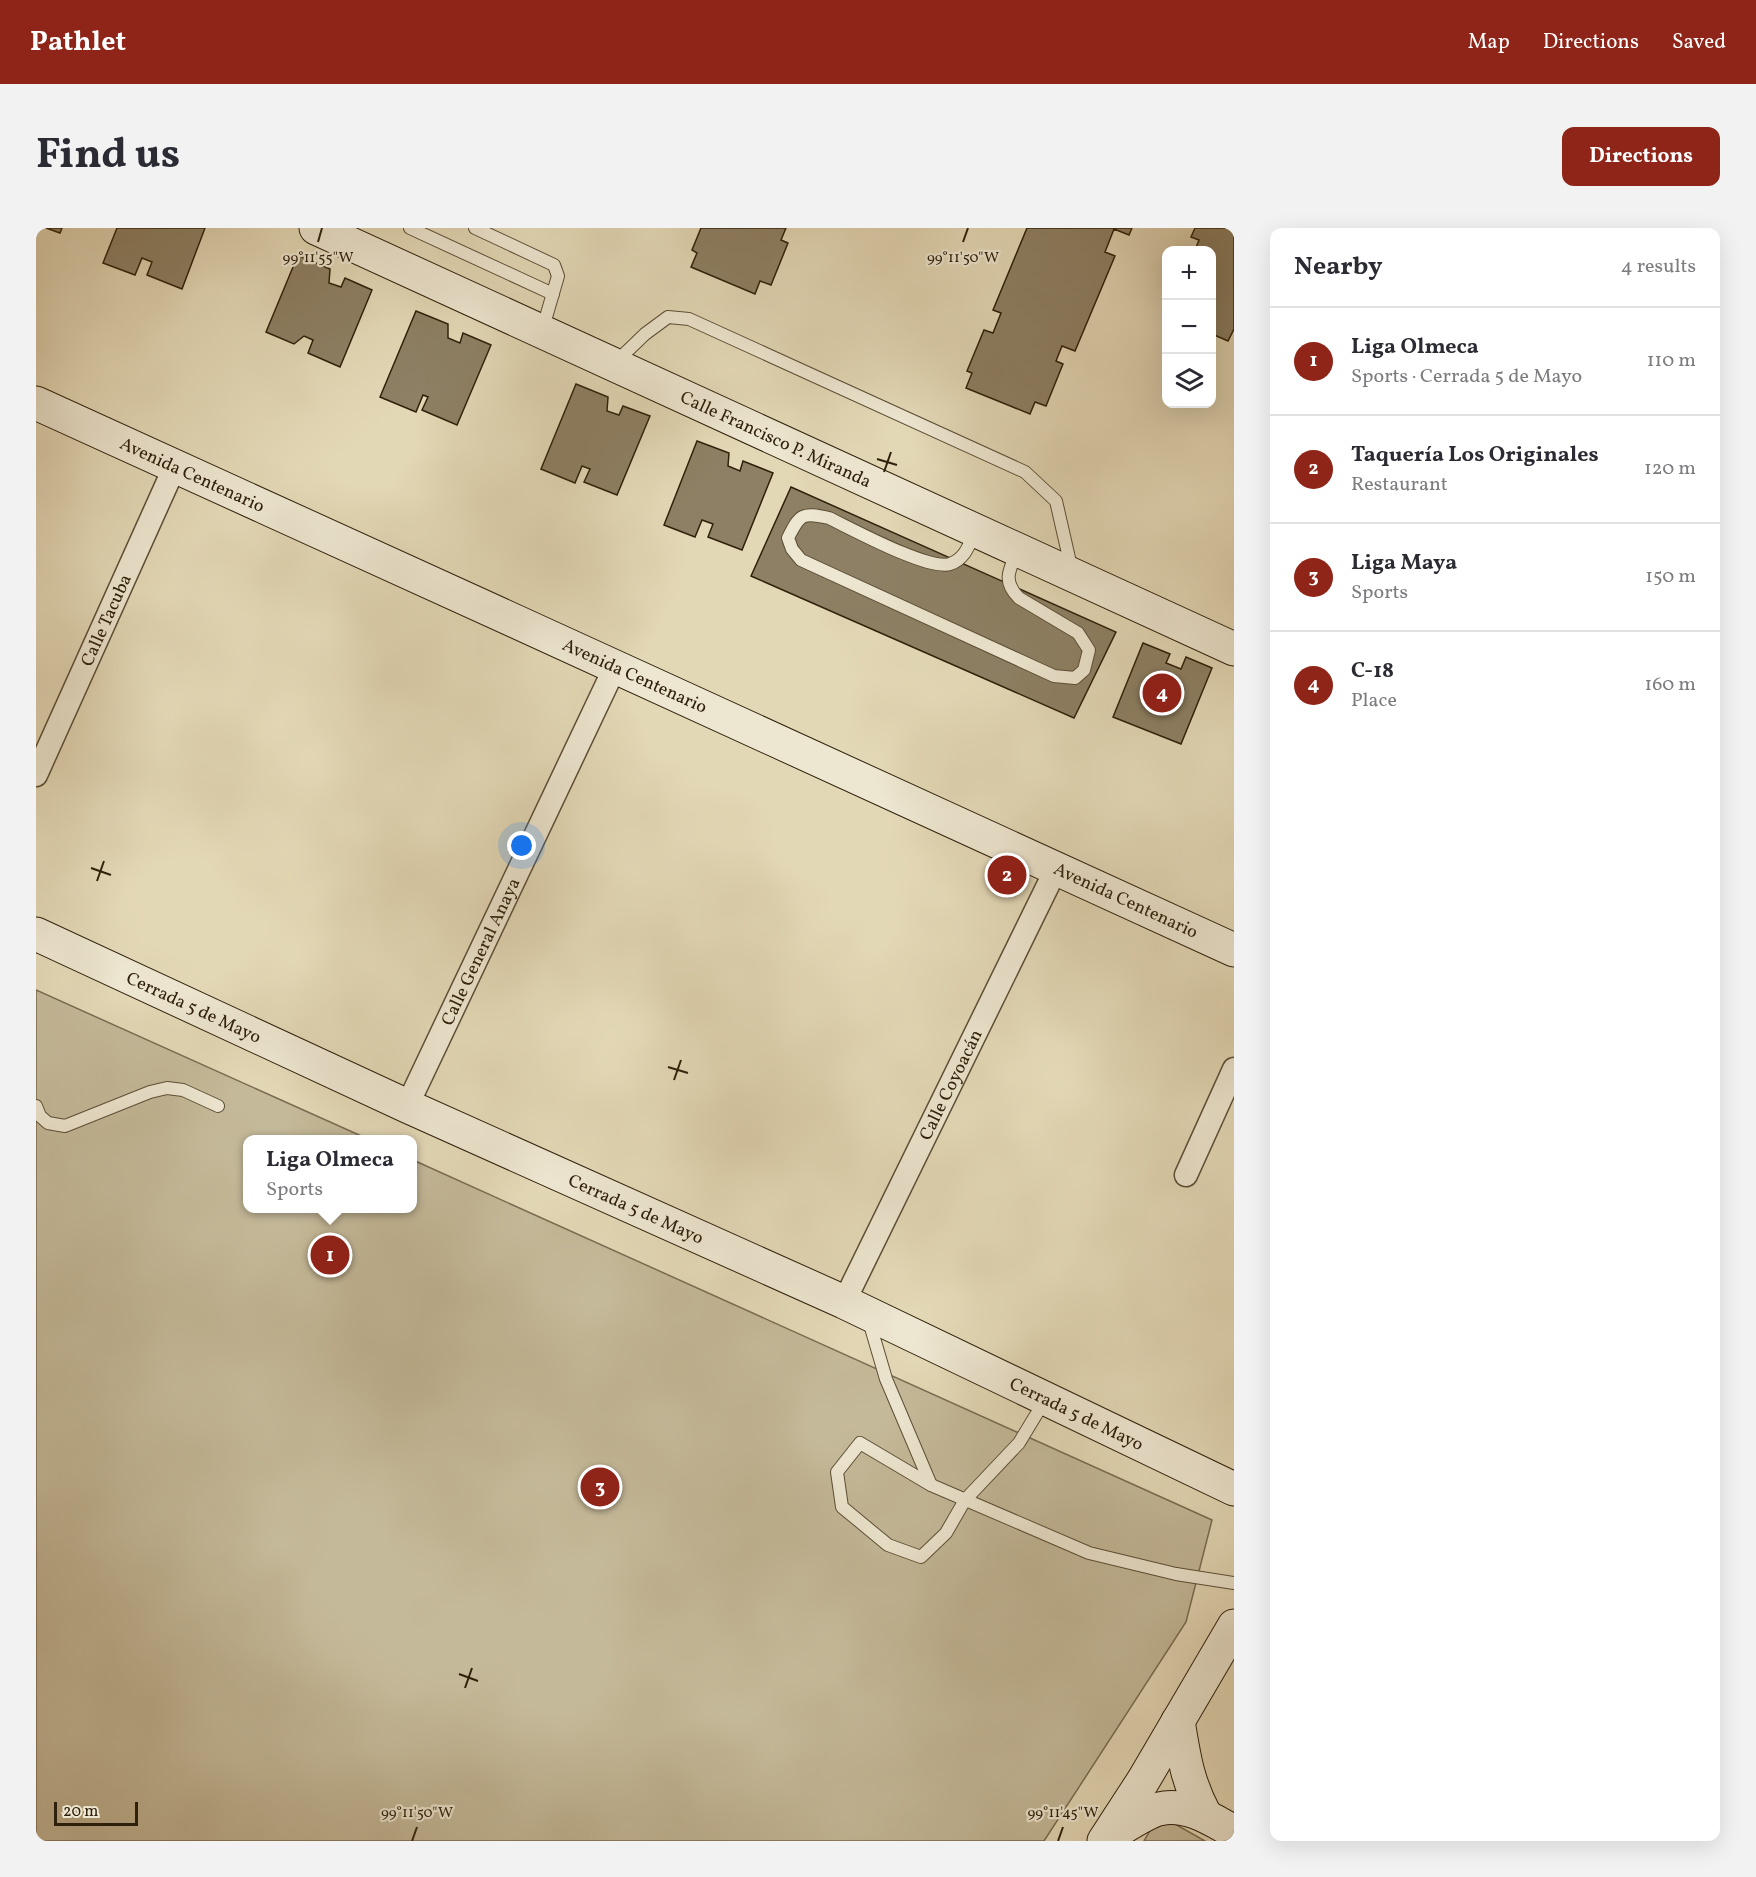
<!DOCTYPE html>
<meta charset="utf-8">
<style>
:root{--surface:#fff;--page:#f2f2f3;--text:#2b2b33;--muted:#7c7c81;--line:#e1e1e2;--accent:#8f2418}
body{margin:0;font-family:Vollkorn,serif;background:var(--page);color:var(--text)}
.controls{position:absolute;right:18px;top:18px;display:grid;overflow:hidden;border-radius:12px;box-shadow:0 6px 24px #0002}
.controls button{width:54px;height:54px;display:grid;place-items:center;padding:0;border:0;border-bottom:2px solid var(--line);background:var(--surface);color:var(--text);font:30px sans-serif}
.scale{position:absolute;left:18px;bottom:15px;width:84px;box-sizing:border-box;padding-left:6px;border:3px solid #2f200b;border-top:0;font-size:16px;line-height:21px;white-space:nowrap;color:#2f200b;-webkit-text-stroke:4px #ede6d0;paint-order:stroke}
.you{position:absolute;left:486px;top:618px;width:21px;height:21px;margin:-15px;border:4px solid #fff;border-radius:50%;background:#1a73e8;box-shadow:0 0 0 9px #1a73e833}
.badge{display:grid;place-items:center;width:39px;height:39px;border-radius:50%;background:var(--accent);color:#fff;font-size:20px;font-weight:700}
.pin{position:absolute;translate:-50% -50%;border:3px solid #fff;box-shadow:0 2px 6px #0006}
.popup{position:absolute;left:207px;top:907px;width:174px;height:78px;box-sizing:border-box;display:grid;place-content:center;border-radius:12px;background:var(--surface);filter:drop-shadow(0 2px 4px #0005);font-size:20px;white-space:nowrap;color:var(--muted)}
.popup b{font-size:22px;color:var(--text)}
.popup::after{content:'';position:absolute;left:50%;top:100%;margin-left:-12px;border:12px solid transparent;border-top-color:var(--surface)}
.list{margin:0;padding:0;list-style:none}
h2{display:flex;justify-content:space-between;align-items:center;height:78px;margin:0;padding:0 24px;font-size:26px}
h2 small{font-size:20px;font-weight:400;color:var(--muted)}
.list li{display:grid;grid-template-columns:39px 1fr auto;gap:18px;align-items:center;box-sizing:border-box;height:108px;padding:0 24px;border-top:2px solid var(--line)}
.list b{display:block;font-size:22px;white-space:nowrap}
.list p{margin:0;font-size:20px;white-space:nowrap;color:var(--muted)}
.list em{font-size:20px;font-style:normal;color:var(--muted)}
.icon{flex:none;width:33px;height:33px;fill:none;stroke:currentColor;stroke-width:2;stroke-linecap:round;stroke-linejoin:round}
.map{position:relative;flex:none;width:1198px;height:1613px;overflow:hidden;border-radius:12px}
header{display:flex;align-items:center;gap:36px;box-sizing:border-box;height:84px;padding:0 30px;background:var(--accent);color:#fff}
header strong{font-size:28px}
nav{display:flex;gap:33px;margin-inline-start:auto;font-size:21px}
.intro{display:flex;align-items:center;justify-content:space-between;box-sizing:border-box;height:144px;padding:0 36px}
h1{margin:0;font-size:42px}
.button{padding:15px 27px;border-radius:12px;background:var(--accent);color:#fff;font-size:21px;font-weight:700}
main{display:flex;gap:36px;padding:0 36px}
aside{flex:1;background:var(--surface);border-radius:12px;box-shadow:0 6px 24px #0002}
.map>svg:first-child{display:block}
.green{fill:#c4b999;stroke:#7a6c52;stroke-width:1.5}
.building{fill:#8d8064;stroke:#2f200b;stroke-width:1.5}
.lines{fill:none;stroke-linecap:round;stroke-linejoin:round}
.lane-casing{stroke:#5c4e36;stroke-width:14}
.street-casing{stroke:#5c4e36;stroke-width:25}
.secondary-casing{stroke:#2f200b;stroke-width:35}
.lane{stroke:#ede6d0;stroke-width:12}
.street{stroke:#ede6d0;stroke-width:22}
.secondary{stroke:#ede6d0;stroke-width:33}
.ticks{fill:none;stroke:#2f200b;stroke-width:2}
.labels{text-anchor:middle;stroke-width:4.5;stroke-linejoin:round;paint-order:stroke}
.street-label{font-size:18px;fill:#2f200b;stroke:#ede6d0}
.ticks-label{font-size:15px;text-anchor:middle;fill:#2f200b;stroke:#ede6d0;stroke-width:4.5;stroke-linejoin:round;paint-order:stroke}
</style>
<header>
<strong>Pathlet</strong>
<nav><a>Map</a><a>Directions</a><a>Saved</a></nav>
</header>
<div class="intro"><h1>Find us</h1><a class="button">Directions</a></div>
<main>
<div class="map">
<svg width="1198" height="1613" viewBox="0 0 1198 1613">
<rect width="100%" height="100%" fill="#e3d8b6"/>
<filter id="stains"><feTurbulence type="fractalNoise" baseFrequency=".00333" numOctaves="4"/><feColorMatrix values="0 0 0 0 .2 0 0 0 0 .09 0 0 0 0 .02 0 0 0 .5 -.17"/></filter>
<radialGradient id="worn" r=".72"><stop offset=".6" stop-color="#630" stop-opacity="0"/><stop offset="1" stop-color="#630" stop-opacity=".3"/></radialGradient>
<g class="green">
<polygon points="0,762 332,911 212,912 212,980 376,980 377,932 1176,1292 1150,1394 1008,1613 0,1613"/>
<polygon points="1123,1587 1169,1613 1108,1613"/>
</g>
<g class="building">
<polygon points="10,0 26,0 24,5"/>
<polygon points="81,0 169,0 146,61 111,47 116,34 106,30 99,47 67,35"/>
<polygon points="665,0 750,0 745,12 752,15 735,57 724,53 719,66 655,39 661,25 656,22"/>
<polygon points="991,0 1096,0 1093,7 1078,1 1069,24 1079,28 1039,123 1026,118 1020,133 1027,136 1010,178 999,174 994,186 930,160 936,145 931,143 948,102 957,105 965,85 957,82"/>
<polygon points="1159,0 1198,0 1198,101 1192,113 1176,106 1176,22 1159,22 1163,12 1155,9"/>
<polygon points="262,27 294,41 293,55 305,59 309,50 336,62 304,139 272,125 277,112 268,108 258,116 230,104"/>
<polygon points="380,83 412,96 412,110 424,115 427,105 455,117 421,197 386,182 392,169 387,167 380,184 344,169"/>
<polygon points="540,156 572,169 571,183 583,187 587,178 614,188 581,267 548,254 554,241 546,238 539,255 505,241"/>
<polygon points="661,213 693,225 692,238 704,243 707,233 737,245 706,322 672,309 677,296 666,292 659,309 628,297"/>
<polygon points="755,259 1080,404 1038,490 715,348"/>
<polygon points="1107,415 1134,426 1130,435 1145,441 1150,429 1176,440 1145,516 1077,489"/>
</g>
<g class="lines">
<g class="lane-casing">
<g id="lane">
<polyline points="374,0 517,66"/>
<polyline points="439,0 518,37 522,48 506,103"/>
<polyline points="580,134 609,106 632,89 653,91 989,244 1020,273 1036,343"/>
<path d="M 939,304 C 933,317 929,331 914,336 C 893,343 816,301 793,290 C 766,284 764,286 752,310 L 756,321 L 765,332 L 1018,448 L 1039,450 L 1048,442 L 1053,422 L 1042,405 L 983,370 C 966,353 973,342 982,322"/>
<polyline points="0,878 4,888 12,895 29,898 114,864 131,860 147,862 182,878"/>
<polyline points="833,1093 850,1151 895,1257"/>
<polyline points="1009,1172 983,1215 929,1272 910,1305 885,1329 852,1317 806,1279 801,1244 824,1215 895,1257 1053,1325 1140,1346 1198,1355"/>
</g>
</g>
<g class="street-casing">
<g id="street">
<path id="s1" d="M 0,547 L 139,238"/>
<path id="s2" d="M 371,878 L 580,437"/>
<polyline points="1150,947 1198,841"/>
<path id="s3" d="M 808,1074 L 1021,639"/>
</g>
</g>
<g class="secondary-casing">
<g id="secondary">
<path id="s4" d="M 280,0 L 1198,421"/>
<path id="s5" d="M 0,175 C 399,358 800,537 1198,722"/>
<path id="s6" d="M 0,706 L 371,878 L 808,1074 L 1198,1261"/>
<path d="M 1142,1493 C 1148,1529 1151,1553 1169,1587"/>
<path d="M 1074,1607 C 1087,1600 1110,1584 1123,1581 C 1150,1574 1177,1592 1198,1604"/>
<polyline points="1068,1613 1107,1553 1198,1398"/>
</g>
</g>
<use href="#lane" class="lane"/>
<use href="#street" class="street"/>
<use href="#secondary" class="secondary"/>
</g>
<path class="ticks" d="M 282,14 L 286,0M 927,14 L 932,0M 841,231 L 861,237M 848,244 L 855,224M 55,640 L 75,647M 61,653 L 68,633M 632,839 L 652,845M 638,852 L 645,832M 423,1446 L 442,1453M 429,1460 L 436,1440M 376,1613 L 381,1599M 1022,1613 L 1027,1599"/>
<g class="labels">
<g class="street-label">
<text dy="6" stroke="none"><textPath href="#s4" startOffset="506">Calle Francisco P. Miranda</textPath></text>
<text dy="6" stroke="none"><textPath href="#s5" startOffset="172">Avenida Centenario</textPath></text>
<text dy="6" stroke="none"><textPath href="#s1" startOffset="170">Calle Tacuba</textPath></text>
<text dy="6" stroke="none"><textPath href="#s5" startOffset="658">Avenida Centenario</textPath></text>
<text dy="6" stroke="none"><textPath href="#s5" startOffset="1198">Avenida Centenario</textPath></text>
<text dy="6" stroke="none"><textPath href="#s2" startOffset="171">Calle General Anaya</textPath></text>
<text dy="6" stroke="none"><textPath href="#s6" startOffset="174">Cerrada 5 de Mayo</textPath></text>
<text dy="6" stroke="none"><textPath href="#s3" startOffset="242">Calle Coyoacán</textPath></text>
<text dy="6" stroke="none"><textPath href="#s6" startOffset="660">Cerrada 5 de Mayo</textPath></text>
<text dy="6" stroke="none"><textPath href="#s6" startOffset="1146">Cerrada 5 de Mayo</textPath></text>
</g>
</g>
<g class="ticks-label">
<text x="927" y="34">99°11'50"W</text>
<text x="282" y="34">99°11'55"W</text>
<text x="381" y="1589">99°11'50"W</text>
<text x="1027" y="1589">99°11'45"W</text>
</g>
<rect width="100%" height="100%" filter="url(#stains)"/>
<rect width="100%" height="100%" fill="url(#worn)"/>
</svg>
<div class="controls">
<button>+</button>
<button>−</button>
<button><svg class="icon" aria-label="layers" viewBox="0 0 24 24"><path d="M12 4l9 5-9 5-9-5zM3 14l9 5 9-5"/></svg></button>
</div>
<div class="scale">20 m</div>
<div class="you"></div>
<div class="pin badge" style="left:294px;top:1027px">1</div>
<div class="popup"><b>Liga Olmeca</b>Sports</div>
<div class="pin badge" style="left:971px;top:647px">2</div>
<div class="pin badge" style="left:564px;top:1259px">3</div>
<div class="pin badge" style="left:1126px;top:465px">4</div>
</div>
<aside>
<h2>Nearby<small>4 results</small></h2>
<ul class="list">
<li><span class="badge">1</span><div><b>Liga Olmeca</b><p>Sports · Cerrada 5 de Mayo</p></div><em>110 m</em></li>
<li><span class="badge">2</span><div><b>Taquería Los Originales</b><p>Restaurant</p></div><em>120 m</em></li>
<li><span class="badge">3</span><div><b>Liga Maya</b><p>Sports</p></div><em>150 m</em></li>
<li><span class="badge">4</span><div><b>C-18</b><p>Place</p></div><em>160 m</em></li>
</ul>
</aside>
</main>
